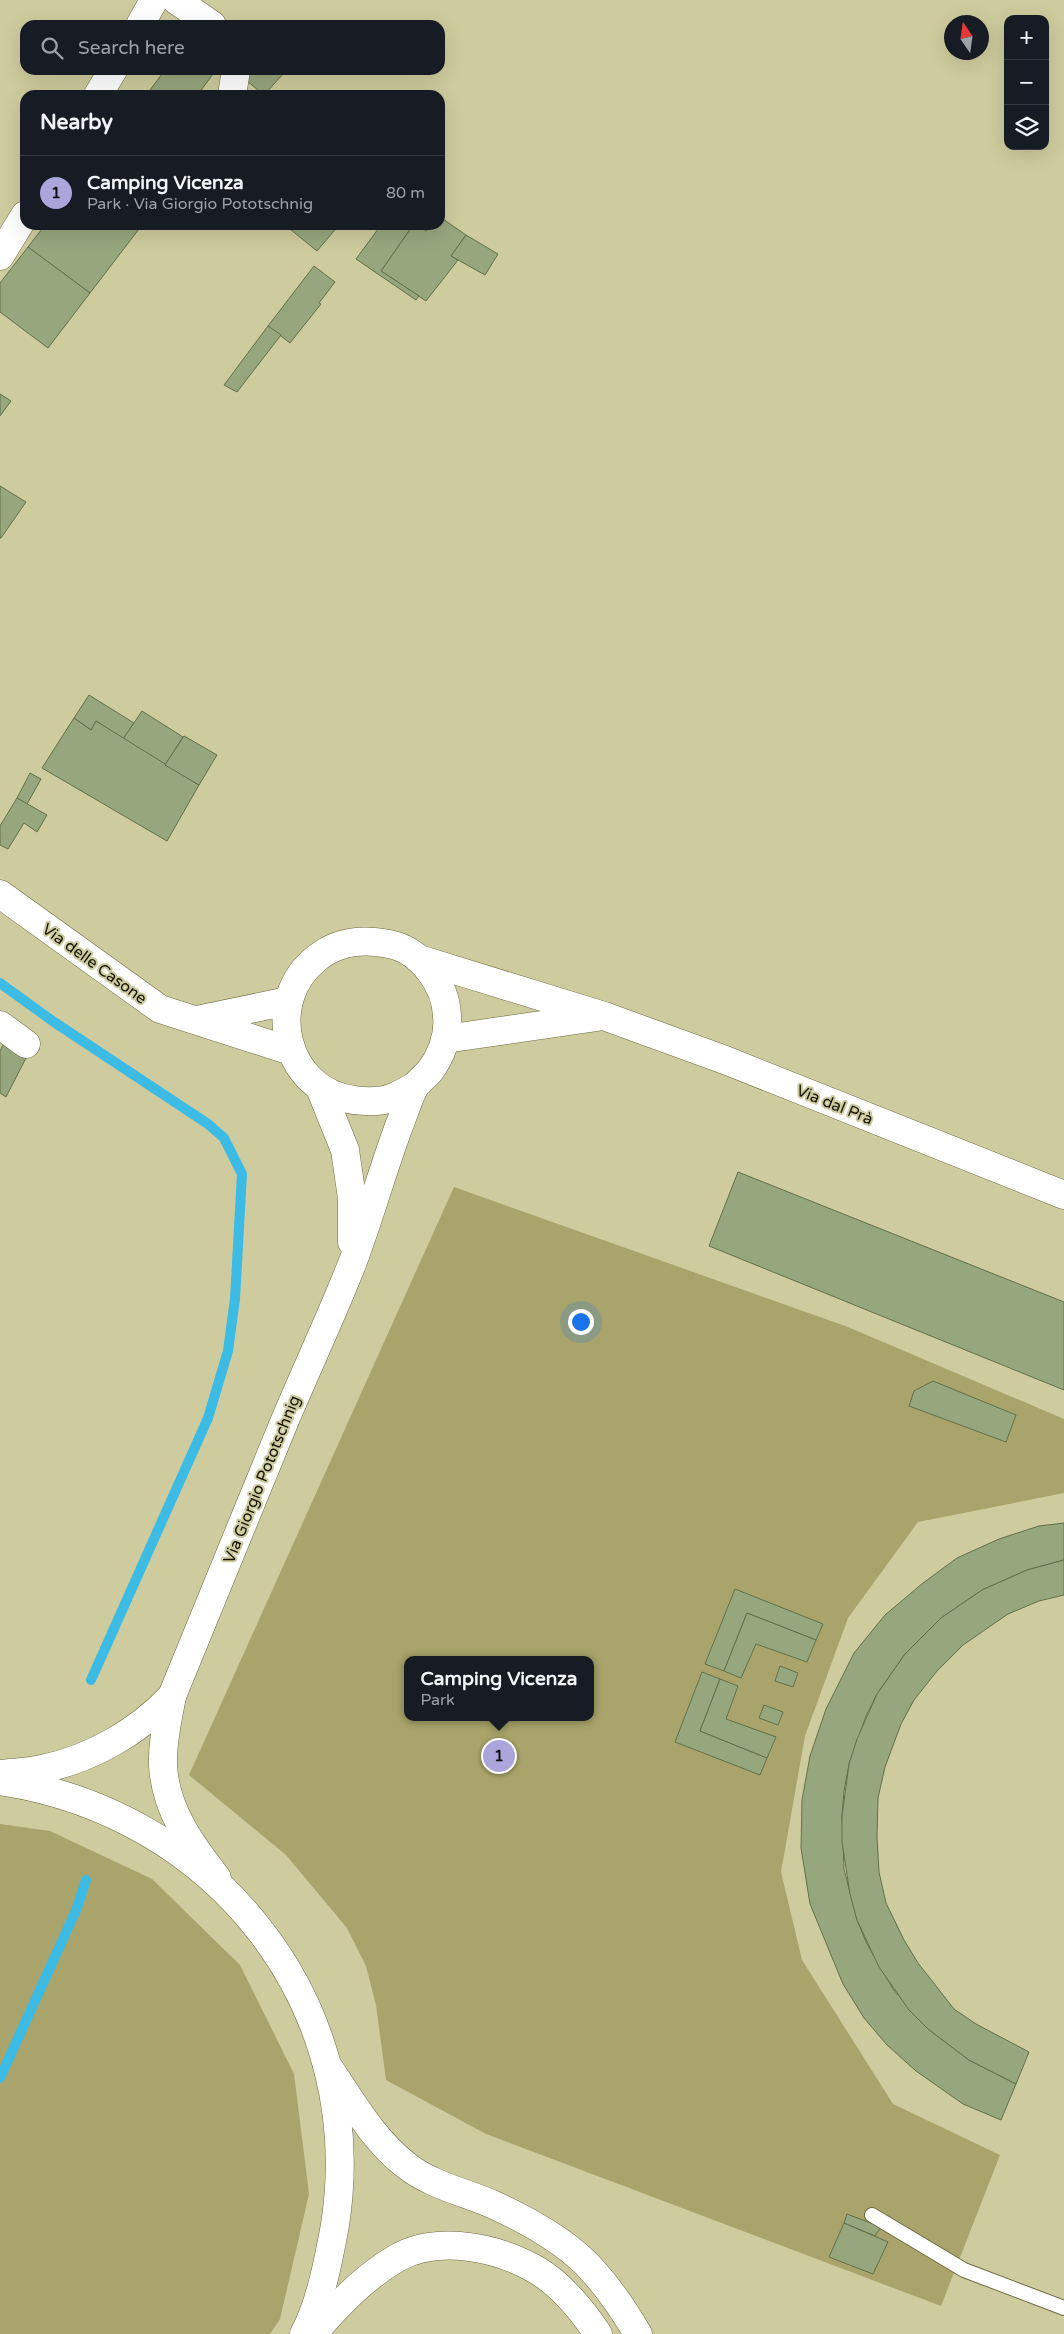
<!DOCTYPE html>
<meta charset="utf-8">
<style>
:root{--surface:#171b24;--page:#20242c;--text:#f1f3f6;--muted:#9ea1a6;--line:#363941;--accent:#aca5dc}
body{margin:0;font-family:"Varela Round",sans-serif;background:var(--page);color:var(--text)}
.controls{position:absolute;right:15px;top:15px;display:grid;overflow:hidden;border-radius:10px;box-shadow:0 5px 20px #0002}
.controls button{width:45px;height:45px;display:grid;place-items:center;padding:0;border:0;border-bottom:1px solid var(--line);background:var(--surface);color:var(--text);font:25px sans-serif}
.compass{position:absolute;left:944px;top:15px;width:45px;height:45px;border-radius:50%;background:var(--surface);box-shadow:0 5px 20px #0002;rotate:347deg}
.you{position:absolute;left:580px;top:1321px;width:18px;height:18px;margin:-12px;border:4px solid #fff;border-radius:50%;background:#1a73e8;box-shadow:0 0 0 8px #1a73e833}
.badge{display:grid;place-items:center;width:32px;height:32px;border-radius:50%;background:var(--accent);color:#111;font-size:16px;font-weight:700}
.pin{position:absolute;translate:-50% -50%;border:2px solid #fff;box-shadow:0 1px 5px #0006}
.popup{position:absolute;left:404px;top:1656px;width:190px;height:65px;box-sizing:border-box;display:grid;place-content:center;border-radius:10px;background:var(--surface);filter:drop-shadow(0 1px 4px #0005);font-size:16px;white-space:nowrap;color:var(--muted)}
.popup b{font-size:19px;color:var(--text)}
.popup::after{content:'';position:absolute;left:50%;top:100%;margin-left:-10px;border:10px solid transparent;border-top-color:var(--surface)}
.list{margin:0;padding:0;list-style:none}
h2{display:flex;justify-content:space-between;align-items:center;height:65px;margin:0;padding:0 20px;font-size:21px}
h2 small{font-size:16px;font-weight:400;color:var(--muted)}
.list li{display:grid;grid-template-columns:32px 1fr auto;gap:15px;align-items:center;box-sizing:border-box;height:75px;padding:0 20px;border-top:1px solid var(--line)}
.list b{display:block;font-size:19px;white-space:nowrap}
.list p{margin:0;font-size:16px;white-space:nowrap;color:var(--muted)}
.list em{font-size:16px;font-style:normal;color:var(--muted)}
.icon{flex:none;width:28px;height:28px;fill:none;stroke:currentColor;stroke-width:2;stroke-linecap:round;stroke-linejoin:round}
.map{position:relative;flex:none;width:1064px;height:2334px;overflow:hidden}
.search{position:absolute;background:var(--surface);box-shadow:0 5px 20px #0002;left:20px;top:20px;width:425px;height:55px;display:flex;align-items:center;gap:12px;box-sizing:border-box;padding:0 18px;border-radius:15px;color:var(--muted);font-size:19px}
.panel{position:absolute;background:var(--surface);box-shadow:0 5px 20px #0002;left:20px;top:90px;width:425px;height:140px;border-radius:15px}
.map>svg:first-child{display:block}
.green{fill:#a8a46b;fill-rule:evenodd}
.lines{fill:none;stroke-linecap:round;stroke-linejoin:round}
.stream{stroke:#3cbbe5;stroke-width:10}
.building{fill:#97a77d;stroke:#627049}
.lane-casing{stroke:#6d6a40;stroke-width:16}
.street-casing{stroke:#6d6a40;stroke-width:29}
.secondary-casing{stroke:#6d6a40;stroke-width:29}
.primary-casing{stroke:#6d6a40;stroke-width:29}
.highway-casing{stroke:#6d6a40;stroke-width:29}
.lane{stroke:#fff;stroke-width:14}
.street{stroke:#fff;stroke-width:28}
.secondary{stroke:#fff;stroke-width:28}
.primary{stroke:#fff;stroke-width:28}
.highway{stroke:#fff;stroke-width:28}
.labels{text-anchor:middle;stroke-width:4;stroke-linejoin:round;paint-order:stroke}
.street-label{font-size:16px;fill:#141303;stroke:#cecb9e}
</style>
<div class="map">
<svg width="1064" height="2334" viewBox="0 0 1064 2334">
<rect width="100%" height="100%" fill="#cecb9e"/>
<g class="green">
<path d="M 454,1187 L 848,1327 L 1064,1419 L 1064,1493 L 918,1522 L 848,1618 L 805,1736 L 781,1872 L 802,1960 L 893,2104 L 1000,2155 L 941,2306 L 486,2134 L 386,2080 L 376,2005 L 366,1966 L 347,1928 L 286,1855 L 189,1775 ZM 408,1660 L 590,1660 L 590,1717 L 408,1717 Z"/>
<polygon points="0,1824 50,1831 152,1879 240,1965 294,2074 309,2194 280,2319 270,2334 0,2334"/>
</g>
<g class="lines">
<g class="stream">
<polyline points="0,983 54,1022 208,1124 224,1138 242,1174 235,1299 228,1351 208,1418 91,1680"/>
<polyline points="0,2078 77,1908 86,1880"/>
</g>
</g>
<g class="building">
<polygon points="165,70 216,70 199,93 202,95 157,95 150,90"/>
<polygon points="246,70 277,70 283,74 264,95 241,76"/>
<polygon points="150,90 157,95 146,95"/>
<polygon points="440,217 466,235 451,256 458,260 426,301 381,271 413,225 418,225 426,231 431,225 440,225"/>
<polygon points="45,225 142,225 90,293 28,247"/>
<polygon points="285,225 339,225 317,251"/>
<polygon points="381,225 413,225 381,271 419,296 416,300 356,259"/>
<polygon points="466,235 498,254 485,275 451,256"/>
<polygon points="28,247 90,293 48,348 0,312 0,283"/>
<polygon points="314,266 335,282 319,303 321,304 290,343 268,326"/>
<polygon points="268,326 281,335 237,392 224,385"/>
<polygon points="0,394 11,401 0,416"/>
<polygon points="0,486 26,502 1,538 0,538"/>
<polygon points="89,695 134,723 123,739 96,721 91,730 74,718"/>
<polygon points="142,711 183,737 165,765 123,739"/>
<polygon points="74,718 91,730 96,721 199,785 167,841 42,768"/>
<polygon points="184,736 217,755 199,785 165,765"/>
<polygon points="30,773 41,779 27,804 17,798"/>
<polygon points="17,798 47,815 37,832 24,823 8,849 0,845 0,826"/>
<polygon points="5,1041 28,1054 6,1097 0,1093 0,1051"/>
<polygon points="738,1172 1064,1302 1064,1390 709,1246"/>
<polygon points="933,1381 1016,1415 1006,1442 909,1406 914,1391"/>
<polygon points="1064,1523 1064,1560 1027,1570 982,1590 941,1618 905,1654 877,1694 866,1716 849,1764 844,1791 842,1816 844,1869 857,1920 867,1944 893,1989 928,2029 969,2060 1016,2084 1001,2120 963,2104 916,2071 887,2045 864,2018 843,1984 810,1904 801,1848 802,1800 810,1756 826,1709 854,1653 885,1615 923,1583 957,1558 999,1539 1039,1526"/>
<polygon points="1064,1560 1064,1595 1039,1601 1008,1614 963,1645 937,1671 914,1700 901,1724 885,1767 878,1798 877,1837 879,1872 886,1903 904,1940 918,1963 954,2009 976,2024 1029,2052 1016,2084 969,2060 928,2029 909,2010 879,1967 857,1920 850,1894 842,1842 842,1816 849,1764 857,1739 877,1694 905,1654 941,1618 982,1590 1027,1570"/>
<polygon points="735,1589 823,1624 816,1640 747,1613 724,1671 705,1664"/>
<polygon points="747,1613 816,1640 807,1662 756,1644 741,1678 724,1671"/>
<polygon points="780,1666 798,1673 793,1687 775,1681"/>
<polygon points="702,1672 720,1679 700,1731 767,1758 760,1775 675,1742"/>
<polygon points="720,1679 738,1686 726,1719 776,1737 767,1758 700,1731"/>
<polygon points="764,1705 783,1712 778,1725 759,1718"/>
<polygon points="847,2214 881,2227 875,2236 844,2223"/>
<polygon points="844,2223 888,2242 873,2274 829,2257"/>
</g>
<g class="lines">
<g class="lane-casing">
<polyline id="lane" points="872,2215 964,2270 1064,2308"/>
</g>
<g class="street-casing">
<g id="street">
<polyline points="176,0 212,25"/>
<polyline points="140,25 154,0"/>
<polyline points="98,95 113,70"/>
<polyline points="232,95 236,70"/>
<polyline points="0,256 25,215"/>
<polyline points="0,894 160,1009 291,1051"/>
<polyline points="197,1020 288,1001"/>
<polyline points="0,1025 26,1044"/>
</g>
</g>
<g class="secondary-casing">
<g id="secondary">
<polyline points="419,959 604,1016 725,1060 1064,1195"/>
<polyline points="445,1039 597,1017"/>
<polyline points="320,1088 345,1150 352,1198 352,1242"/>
<path d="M 0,1774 C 14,1773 29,1772 42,1769 C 91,1759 138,1732 172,1696"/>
<path d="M 217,1878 C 191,1845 165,1809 163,1765 C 162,1742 168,1718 172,1696 C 210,1604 247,1512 285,1420 C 307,1368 331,1317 352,1264 C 369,1219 382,1172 399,1126 C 404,1114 408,1099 414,1088 C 418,1081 425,1077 430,1071 C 441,1056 449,1036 447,1016 C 446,985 421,950 389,944 C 364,939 338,941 317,958 C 263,1000 284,1091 354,1100 C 367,1102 382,1102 394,1097 C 401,1094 408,1090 415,1086"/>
</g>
</g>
<g class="primary-casing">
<path id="primary" d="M 0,1781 C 217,1813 369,2005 335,2225 C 329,2258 320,2305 304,2334"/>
</g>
<g class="highway-casing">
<g id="highway">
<path d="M 327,2065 C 351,2100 373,2140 407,2166 C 433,2186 465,2192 494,2205 C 529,2221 568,2242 594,2272 C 611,2291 625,2312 638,2334"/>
<path d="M 313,2334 C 337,2305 364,2277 397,2258 C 437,2235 496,2247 535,2269 C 561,2284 582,2310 598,2334"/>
</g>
</g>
<use href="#lane" class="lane"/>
<use href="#street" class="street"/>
<use href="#secondary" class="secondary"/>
<use href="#primary" class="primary"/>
<use href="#highway" class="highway"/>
</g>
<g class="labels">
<g class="street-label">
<text transform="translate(95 963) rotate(36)" y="6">Via delle Casone</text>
<text transform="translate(835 1104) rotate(22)" y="6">Via dal Prà</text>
<text transform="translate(261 1479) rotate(-68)" y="6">Via Giorgio Pototschnig</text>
</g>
</g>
</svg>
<div class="controls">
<button>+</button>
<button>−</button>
<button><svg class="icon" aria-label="layers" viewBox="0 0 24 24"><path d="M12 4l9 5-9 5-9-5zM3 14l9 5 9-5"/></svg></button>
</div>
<svg class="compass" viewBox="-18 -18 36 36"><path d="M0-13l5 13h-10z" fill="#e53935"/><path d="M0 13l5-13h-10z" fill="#9ea1a6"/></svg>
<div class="you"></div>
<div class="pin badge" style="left:499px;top:1756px">1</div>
<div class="popup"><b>Camping Vicenza</b>Park</div>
<div class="search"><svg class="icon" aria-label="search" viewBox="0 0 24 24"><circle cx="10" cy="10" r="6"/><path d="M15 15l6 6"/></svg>Search here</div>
<section class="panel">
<h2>Nearby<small></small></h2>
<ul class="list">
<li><span class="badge">1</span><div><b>Camping Vicenza</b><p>Park · Via Giorgio Pototschnig</p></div><em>80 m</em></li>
</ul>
</section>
</div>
